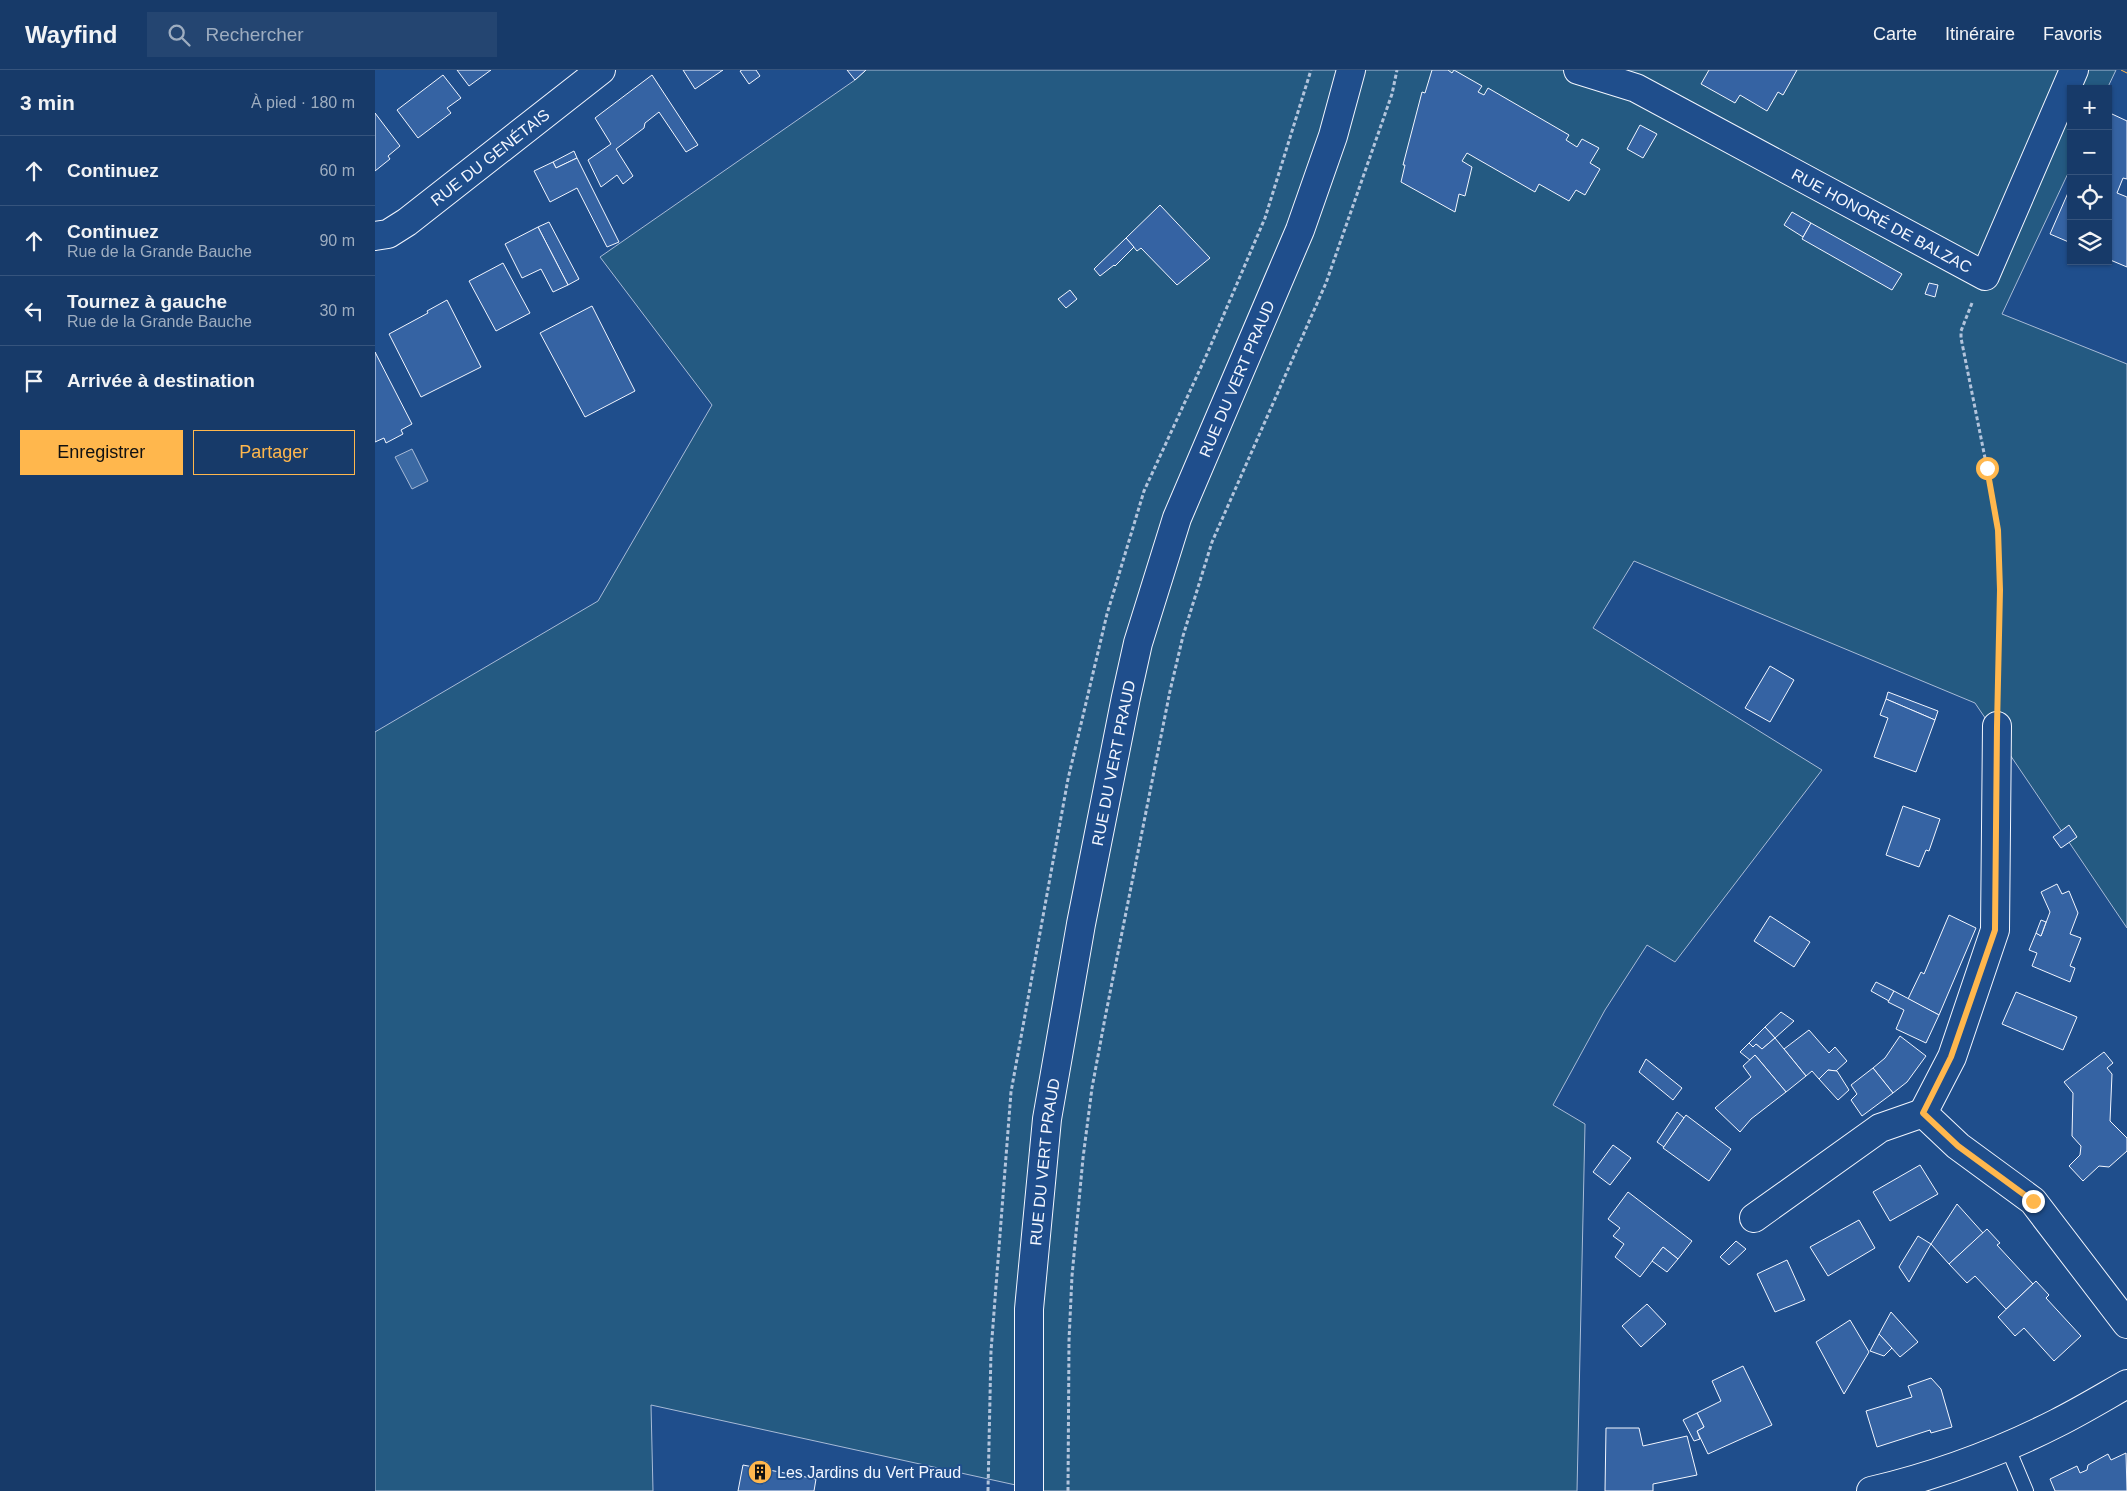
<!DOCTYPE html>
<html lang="fr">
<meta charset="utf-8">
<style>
:root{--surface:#173a69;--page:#244571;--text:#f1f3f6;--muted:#9eadc0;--line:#36547d;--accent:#ffb74d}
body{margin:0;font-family:Helvetica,sans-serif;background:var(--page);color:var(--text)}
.controls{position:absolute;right:15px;top:15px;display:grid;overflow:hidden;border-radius:0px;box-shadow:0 1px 4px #0004}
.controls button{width:45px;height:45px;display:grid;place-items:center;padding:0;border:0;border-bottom:1px solid var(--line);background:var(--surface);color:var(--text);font:25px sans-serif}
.stop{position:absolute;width:15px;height:15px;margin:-11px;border:4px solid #ffb74d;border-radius:50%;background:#fff}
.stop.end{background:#ffb74d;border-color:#fff;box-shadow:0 1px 5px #0008}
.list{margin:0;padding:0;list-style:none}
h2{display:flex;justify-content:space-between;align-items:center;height:65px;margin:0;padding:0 20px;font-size:21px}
h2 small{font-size:16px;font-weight:400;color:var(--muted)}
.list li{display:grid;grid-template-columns:32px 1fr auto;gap:15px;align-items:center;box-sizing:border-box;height:70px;padding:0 20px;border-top:1px solid var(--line)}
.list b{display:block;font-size:19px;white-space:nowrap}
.list p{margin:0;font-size:16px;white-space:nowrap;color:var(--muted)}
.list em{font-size:16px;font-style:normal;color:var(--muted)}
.actions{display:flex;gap:10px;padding:15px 20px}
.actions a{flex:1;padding:11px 0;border:1px solid var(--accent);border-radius:0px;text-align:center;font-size:18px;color:var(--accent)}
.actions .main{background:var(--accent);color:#111}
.icon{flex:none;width:28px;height:28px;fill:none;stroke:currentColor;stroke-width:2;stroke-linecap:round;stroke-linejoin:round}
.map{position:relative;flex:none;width:1752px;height:1421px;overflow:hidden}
header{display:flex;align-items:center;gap:30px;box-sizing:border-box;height:70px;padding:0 25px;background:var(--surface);border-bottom:1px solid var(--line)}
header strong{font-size:24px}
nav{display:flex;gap:28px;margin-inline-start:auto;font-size:18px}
.search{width:350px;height:45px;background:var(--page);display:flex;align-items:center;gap:12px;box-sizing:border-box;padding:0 18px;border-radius:0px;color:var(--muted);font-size:19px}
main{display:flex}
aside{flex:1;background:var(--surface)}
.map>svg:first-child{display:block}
.green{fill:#245a82;stroke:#a8bbd7}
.water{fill:#3b69a3;stroke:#a8bbd7}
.building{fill:#3563a3;stroke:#f2f6ff}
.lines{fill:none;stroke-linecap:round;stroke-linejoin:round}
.lane-casing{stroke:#f2f6ff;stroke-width:16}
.street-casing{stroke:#f2f6ff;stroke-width:30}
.path{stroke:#b3c4dc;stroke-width:3;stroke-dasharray:4 2.5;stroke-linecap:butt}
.lane{stroke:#1f4e8c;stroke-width:14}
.street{stroke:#1f4e8c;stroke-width:28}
.power{stroke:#ffb74d;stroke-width:1;stroke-dasharray:18 4 2.5 4;stroke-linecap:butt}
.route{stroke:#ffb74d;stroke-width:6}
.labels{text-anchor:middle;stroke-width:4;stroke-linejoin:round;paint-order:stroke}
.street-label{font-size:16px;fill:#f2f6ff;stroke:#1f4e8c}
.poi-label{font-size:16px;fill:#f2f6ff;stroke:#1f4e8c;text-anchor:start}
</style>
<header>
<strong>Wayfind</strong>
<div class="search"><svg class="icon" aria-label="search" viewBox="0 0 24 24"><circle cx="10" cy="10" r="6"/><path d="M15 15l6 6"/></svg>Rechercher</div>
<nav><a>Carte</a><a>Itinéraire</a><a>Favoris</a></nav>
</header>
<main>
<aside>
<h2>3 min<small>À pied · 180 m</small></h2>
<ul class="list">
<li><svg class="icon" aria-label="ahead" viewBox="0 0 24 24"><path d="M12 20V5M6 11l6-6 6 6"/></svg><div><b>Continuez</b></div><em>60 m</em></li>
<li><svg class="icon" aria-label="ahead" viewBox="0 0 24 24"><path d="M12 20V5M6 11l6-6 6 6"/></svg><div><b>Continuez</b><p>Rue de la Grande Bauche</p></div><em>90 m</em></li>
<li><svg class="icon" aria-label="left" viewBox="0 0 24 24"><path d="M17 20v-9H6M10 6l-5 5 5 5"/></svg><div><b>Tournez à gauche</b><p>Rue de la Grande Bauche</p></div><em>30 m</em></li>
<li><svg class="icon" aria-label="arrive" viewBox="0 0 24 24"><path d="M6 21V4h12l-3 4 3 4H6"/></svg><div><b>Arrivée à destination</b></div></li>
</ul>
<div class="actions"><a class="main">Enregistrer</a><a>Partager</a></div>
</aside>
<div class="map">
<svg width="1752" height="1421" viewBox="0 0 1752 1421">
<rect width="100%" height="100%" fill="#1f4e8c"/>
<polygon class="green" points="491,0 1741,0 1732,19 1696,19 1696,97 1627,244 1752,294 1752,858 1600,633 1259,491 1218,558 1447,700 1300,892 1272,875 1230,940 1178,1035 1210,1054 1202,1421 668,1421 276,1335 278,1421 0,1421 0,662 223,531 337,335 225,187 480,10"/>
<polygon class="water" points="37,379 53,411 37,419 20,387"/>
<g class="building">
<polygon points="82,0 116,0 94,16"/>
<polygon points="308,0 348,0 320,19"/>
<polygon points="367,0 381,0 385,6 374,14 365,1"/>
<polygon points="472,0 491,0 480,10"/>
<polygon points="1057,0 1073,0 1077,3 1079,0 1107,16 1103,22 1109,25 1113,18 1194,65 1191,70 1202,77 1207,69 1224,78 1215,93 1225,99 1210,125 1201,120 1194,131 1164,114 1160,122 1092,83 1087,91 1097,97 1090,126 1084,124 1080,142 1026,112 1030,95 1028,95 1047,22 1050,23"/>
<polygon points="1334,0 1422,0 1408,25 1403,22 1392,41 1365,25 1360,33 1326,14"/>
<polygon points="68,5 86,28 72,38 76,43 43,68 22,40"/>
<polygon points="277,5 323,75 311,82 284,42 270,53 269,58 241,79 258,106 248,114 242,105 226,117 213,90 236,74 220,48"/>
<polygon points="0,43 25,76 13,86 15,89 0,101"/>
<polygon points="1737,44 1752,51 1752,109 1748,108 1742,123 1752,127 1752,197 1733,189 1733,52"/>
<polygon points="1265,55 1282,64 1268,88 1252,79"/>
<polygon points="199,81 202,88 181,98 178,92"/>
<polygon points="202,88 244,172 232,177 202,118 175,132 159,101 178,92 181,98"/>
<polygon points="1696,116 1696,173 1675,164"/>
<polygon points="785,135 835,188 802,215 766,178 762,181 751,168"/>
<polygon points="1417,142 1436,153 1428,167 1409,155"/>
<polygon points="174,152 204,209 193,215 163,157"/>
<polygon points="1436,153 1527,204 1517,220 1427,169"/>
<polygon points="163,157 193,215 178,222 166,199 147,208 130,174"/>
<polygon points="751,168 759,177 740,196 739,195 725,206 719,199"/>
<polygon points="128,193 155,243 121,261 94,211"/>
<polygon points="1554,213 1563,215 1560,227 1550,224"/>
<polygon points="695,220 702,229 691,238 683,229"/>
<polygon points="72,230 106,297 46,327 14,264 53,243 52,241"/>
<polygon points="217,236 260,321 210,347 165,263"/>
<polygon points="0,282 37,354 26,360 28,364 11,373 9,368 0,372"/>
<polygon points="1395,596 1419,610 1395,652 1370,638"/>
<polygon points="1513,622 1563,641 1560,650 1511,629"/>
<polygon points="1511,629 1560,650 1541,702 1499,687 1513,648 1505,645"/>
<polygon points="1528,736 1565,749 1554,781 1551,780 1544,797 1511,785"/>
<polygon points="1694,755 1702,767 1686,778 1678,767"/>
<polygon points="1682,814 1687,824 1694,821 1703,843 1695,864 1706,868 1695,896 1700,898 1695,912 1657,896 1662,883 1654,880 1661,863 1666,866 1675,842 1666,822"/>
<polygon points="1574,845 1601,858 1564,945 1533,929 1546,902 1549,904"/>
<polygon points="1395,846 1435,872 1419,897 1379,871"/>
<polygon points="1666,850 1671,852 1666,866 1661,863"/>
<polygon points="1501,912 1519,921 1514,931 1496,921"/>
<polygon points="1519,921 1564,945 1551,973 1521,959 1529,940 1513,932"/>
<polygon points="1641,922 1702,947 1688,980 1627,954"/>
<polygon points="1406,942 1419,951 1400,968 1390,957"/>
<polygon points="1390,957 1400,968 1387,979 1381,974 1378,977 1374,973"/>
<polygon points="1434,960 1454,983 1460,977 1472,991 1461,1001 1453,1000 1444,1009 1437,1001 1431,1006 1409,979"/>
<polygon points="1525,966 1551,986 1532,1012 1518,1023 1498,998 1510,988"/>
<polygon points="1400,968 1431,1006 1411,1022 1380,985 1375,990 1365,982 1374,973 1378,977 1381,974 1387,979"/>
<polygon points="1729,982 1738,993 1732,998 1737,1004 1735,1051 1752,1068 1752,1081 1734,1097 1724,1096 1708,1111 1694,1096 1705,1085 1706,1076 1697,1066 1698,1023 1689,1012"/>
<polygon points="1380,985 1411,1022 1376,1049 1365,1062 1340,1038 1376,1007 1368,996"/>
<polygon points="1271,989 1307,1018 1298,1030 1264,1002"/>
<polygon points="1498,998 1518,1023 1487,1046 1476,1030 1482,1024 1476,1015"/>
<polygon points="1453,1000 1462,1001 1474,1020 1463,1030 1444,1009"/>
<polygon points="1302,1042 1309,1048 1289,1077 1282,1072"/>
<polygon points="1311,1045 1356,1079 1334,1111 1288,1078"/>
<polygon points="1238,1075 1256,1088 1235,1115 1218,1102"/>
<polygon points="1545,1095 1563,1124 1515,1151 1498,1122"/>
<polygon points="1253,1122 1317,1171 1303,1189 1288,1177 1265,1207 1240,1187 1249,1174 1238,1166 1245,1158 1233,1149"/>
<polygon points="1582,1134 1608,1163 1574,1194 1556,1174"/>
<polygon points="1484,1150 1500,1178 1453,1206 1435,1177"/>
<polygon points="1612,1159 1625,1173 1622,1175 1658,1214 1631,1239 1600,1206 1592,1213 1574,1194"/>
<polygon points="1543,1166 1556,1174 1534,1212 1524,1197"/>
<polygon points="1361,1171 1371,1179 1354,1195 1345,1187"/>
<polygon points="1288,1177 1303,1189 1292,1202 1277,1191"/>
<polygon points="1412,1190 1430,1230 1400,1242 1382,1204"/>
<polygon points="1661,1211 1674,1225 1671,1228 1706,1266 1679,1291 1649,1258 1640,1266 1623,1247"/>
<polygon points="1272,1234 1291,1254 1266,1277 1247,1256"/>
<polygon points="1516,1242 1543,1272 1525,1287 1504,1264"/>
<polygon points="1475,1250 1494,1282 1469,1324 1441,1272"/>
<polygon points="1504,1264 1517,1278 1509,1286 1495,1281"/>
<polygon points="1368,1296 1397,1355 1333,1384 1322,1361 1329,1357 1322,1343 1346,1331 1337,1311"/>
<polygon points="1556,1308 1566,1319 1577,1357 1556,1363 1555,1360 1502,1377 1491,1341 1537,1327 1533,1316"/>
<polygon points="1322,1343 1329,1357 1322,1361 1325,1369 1319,1371 1308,1350"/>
<polygon points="1231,1358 1264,1358 1268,1376 1312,1366 1322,1405 1278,1414 1278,1421 1230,1421"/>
<polygon points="1751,1383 1752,1421 1680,1421 1675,1409 1702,1396 1705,1403 1712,1400 1713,1395 1733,1384 1736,1390"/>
<polygon points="368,1395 441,1409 439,1421 363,1421"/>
</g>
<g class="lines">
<g class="lane-casing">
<polyline id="lane" points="1632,1376 1651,1421"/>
</g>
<g class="street-casing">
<g id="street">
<path id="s1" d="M 1203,0 L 1261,18 L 1610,206 L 1699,0"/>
<path id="s2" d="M 0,166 L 13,164 L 32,152 L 226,0"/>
<polyline points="1622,656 1620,860 1577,987 1548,1043 1583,1076 1658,1131 1752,1254"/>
<polyline points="1379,1148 1505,1058 1548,1043"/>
<path id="s3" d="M 654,1421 L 654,1239 L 672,1049 L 706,854 L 751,627 L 763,573 L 802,448 L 925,160 L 958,66 L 976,0"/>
<path d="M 1496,1421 C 1560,1406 1623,1383 1682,1353 C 1706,1341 1729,1327 1752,1314"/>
</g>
</g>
<g class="path">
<polyline points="1597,233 1586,261 1586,268 1612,398 1623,460 1625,520 1622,628"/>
<polyline points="613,1421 616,1281 636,1022 693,709 732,544 769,421 832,284 890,148 936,0"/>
<polyline points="693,1421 694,1270 697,1206 708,1088 717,1018 730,948 795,621 808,566 837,472 951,213 1017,24 1022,0"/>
</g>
<use href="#lane" class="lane"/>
<use href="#street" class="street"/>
<polyline class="power" points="1746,0 1752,3"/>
</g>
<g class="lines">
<polyline class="route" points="1612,398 1623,460 1625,520 1622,656 1620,860 1576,987 1548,1043 1583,1076 1658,1131"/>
</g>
<defs>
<g id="building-disc" transform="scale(1.25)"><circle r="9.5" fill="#ffb74d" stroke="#1f4e8c"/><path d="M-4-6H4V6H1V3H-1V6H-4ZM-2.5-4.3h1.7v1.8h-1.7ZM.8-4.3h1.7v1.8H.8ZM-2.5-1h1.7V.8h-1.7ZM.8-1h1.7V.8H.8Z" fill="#111"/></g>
</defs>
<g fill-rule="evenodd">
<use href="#building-disc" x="385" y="1402"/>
</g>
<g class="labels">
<g class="street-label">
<text dy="6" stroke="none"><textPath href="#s2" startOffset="141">RUE DU GENÉTAIS</textPath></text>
<text dy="6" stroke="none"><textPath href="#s1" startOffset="340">RUE HONORÉ DE BALZAC</textPath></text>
<text dy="6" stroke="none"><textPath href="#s3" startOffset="1140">RUE DU VERT PRAUD</textPath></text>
<text dy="6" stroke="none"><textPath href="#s3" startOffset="735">RUE DU VERT PRAUD</textPath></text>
<text dy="6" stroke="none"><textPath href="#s3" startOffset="330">RUE DU VERT PRAUD</textPath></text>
</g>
<g class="poi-label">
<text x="402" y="1408">Les Jardins du Vert Praud</text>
</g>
</g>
</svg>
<div class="controls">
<button>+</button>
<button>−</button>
<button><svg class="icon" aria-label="locate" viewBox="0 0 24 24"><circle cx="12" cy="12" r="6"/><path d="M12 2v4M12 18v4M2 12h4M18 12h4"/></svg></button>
<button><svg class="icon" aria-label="layers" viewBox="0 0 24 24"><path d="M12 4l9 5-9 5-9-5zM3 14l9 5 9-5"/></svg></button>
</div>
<div class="stop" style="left:1612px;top:398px"></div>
<div class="stop end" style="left:1658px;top:1131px"></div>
</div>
</main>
